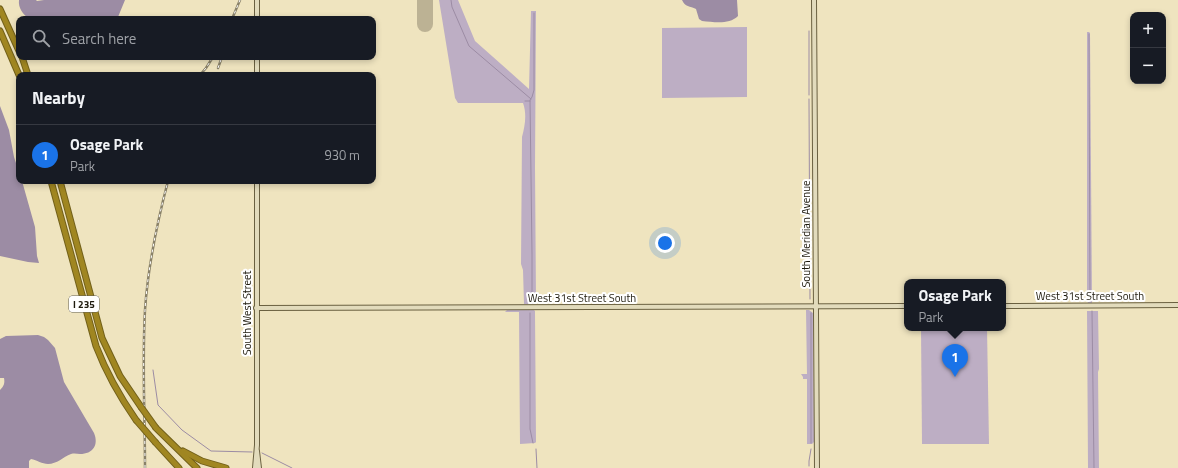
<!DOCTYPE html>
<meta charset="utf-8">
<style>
:root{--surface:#171b24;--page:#242831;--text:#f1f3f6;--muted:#9ea1a6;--line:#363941;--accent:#1a73e8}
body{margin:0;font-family:"Titillium Web",sans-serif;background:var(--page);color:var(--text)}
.controls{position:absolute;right:12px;top:12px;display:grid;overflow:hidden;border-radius:8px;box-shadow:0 2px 6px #0003}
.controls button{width:36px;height:36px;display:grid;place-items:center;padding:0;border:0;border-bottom:1px solid var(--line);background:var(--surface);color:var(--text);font:20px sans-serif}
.you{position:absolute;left:665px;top:243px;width:14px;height:14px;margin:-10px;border:3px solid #fff;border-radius:50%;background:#1a73e8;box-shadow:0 0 0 6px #1a73e833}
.badge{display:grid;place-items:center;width:26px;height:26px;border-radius:50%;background:var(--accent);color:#fff;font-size:13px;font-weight:700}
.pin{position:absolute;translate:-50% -33px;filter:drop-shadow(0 1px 2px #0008)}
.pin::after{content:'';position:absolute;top:21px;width:14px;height:12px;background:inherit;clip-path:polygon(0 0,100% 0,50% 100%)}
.popup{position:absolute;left:904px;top:279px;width:102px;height:52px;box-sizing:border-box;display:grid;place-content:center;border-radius:8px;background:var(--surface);filter:drop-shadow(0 1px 3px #0005);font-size:13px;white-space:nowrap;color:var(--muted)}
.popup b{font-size:15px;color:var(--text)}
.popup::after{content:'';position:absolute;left:50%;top:100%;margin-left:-8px;border:8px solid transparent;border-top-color:var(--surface)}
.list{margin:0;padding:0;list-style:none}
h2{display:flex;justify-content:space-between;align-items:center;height:52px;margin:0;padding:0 16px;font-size:17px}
h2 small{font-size:13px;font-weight:400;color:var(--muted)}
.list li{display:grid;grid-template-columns:26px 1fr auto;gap:12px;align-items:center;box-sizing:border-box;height:60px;padding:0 16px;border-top:1px solid var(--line)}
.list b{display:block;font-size:15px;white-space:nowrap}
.list p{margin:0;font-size:13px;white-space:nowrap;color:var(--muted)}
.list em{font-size:13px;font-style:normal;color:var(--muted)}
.icon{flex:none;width:22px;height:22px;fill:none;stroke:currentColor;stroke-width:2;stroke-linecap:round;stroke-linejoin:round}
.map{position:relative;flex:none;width:1178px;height:468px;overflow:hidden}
.search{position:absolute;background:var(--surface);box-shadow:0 2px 6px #0003;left:16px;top:16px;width:360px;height:44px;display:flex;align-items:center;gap:10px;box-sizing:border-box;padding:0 14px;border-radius:8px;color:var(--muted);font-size:15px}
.panel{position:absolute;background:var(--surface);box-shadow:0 2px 6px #0003;left:16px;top:72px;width:360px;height:112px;border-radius:8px}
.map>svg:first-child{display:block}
.green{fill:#bdaec4}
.water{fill:#9c8ca4}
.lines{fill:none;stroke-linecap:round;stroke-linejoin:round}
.stream{stroke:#9c8ca4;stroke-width:1}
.runway{stroke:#bcb294;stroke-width:16}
.secondary-casing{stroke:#6a6040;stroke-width:6}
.highway-casing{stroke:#72601a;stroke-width:7}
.secondary{stroke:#e2dbbc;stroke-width:4}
.highway{stroke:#a08621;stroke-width:5}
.rail-casing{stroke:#898168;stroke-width:2.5}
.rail{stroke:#fff;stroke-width:1;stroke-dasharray:3;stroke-linecap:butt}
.highway-bridge-casing{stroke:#72601a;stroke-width:7;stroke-linecap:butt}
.highway-bridge{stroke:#a08621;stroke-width:5}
.labels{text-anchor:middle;stroke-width:4;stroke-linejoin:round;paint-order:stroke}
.shield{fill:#fff;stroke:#615e55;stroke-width:1}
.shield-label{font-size:10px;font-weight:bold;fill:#1d190c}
.street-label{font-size:11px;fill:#1d190c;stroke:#fff}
</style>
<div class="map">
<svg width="1178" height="468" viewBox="0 0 1178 468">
<rect width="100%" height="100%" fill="#efe4bf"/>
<g class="green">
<path d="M 439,0 L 458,0 L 475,41 L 529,89 L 531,11 L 536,11 L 535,167 L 536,301 L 535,304 L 524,304 L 523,270 L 521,264 L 522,137 C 525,126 527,114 523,103 L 458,103 L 455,98 Z"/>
<polygon points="747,27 747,97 662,98 662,28"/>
<polygon points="1087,32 1089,32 1090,33 1092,300 1092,303 1088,303 1087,300"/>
<polygon points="533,309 535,311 535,313 536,442 535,443 520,444 519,312 505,312 507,310"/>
<polygon points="806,310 809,310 813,313 814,442 812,444 807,444 807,379 803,379 803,377 801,374 807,374"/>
<polygon points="1087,311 1098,311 1099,369 1098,372 1099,468 1088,468"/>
<polygon points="921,328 987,328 989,444 922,444"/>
</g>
<g class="water">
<path d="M 19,0 L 36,0 L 37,1 L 44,0 L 125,0 L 118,17 L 112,19 L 29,19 C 23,14 18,8 19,0 Z"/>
<path d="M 682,0 L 737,0 L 738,16 C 729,25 714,22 702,21 L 699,19 L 696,9 C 690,6 685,7 682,0 Z"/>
<polygon points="0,106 9,130 14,157 19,172 19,181 22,181 35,227 37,256 39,263 28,262 0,256"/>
<path d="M 38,335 L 44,337 L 48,340 L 55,348 L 64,382 L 94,433 C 99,445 93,454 80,454 C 77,454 75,453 71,454 C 63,457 57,464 48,464 C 42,464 37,460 31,459 L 29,461 L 29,468 L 0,468 L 0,390 C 4,386 5,383 4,378 L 0,378 L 0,339 L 6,336 Z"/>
</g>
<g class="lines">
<g class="stream">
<polyline points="451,0 452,7 469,46 531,99"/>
<polyline points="809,31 809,95"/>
<polyline points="1089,34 1090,299"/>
<polyline points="809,99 810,299"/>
<polyline points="525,101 530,101"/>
<polyline points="530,301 532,291 532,254 530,100 532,97 534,90 534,13"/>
<polyline points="1092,311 1094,468"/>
<polyline points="530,313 530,429 533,443"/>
<polyline points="811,313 811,443"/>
<polyline points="153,370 158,405 182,430 211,451 252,452"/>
<polyline points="536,449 537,468"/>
<polyline points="262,453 292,468"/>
<polyline points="809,466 809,461 811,449"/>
</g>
<polyline class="runway" points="425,0 425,24"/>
<g class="secondary-casing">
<g id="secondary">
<polyline points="257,0 257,19"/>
<polyline points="814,0 817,468"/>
<polyline points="257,57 257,75"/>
<polyline points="1003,306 1178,305"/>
<polyline points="256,308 907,306"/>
<polyline points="257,451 259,468"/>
<polyline points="255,468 257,445 257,181"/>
</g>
</g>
<g class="highway-casing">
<g id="highway">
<polyline points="0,9 19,51"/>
<polyline points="0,31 19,75"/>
<polyline points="22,57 28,75"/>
<path d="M 51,181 L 96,346 C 106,372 120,397 136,420"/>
<polyline points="60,181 102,338 120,376 141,407"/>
<polyline points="156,428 197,468"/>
<polyline points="156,443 179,468"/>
<polyline points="183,451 202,461 226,468"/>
</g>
</g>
<use href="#secondary" class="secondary"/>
<use href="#highway" class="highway"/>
<g class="rail-casing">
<g id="rail">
<polyline points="232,19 240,0"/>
<polyline points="218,68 222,57"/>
<polyline points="200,75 206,68 213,57"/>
<path d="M 145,468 C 145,415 142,362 145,310 C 148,266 157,223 168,181"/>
</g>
</g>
<use href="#rail" class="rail"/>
<g class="highway-bridge-casing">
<g id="highway-bridge">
<polyline points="141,407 156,428"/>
<polyline points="136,420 156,443"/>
</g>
</g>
<use href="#highway-bridge" class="highway-bridge"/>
</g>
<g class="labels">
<rect class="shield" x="69" y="296" width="30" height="16" rx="3"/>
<g class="shield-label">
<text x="84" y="308">I 235</text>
</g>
<g class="street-label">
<text transform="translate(806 234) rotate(-90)" y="4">South Meridian Avenue</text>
<text x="1090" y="300">West 31st Street South</text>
<text x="582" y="302">West 31st Street South</text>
<text transform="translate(247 313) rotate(-90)" y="4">South West Street</text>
</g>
</g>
</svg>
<div class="controls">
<button>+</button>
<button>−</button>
</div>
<div class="you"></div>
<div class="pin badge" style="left:955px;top:377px">1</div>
<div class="popup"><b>Osage Park</b>Park</div>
<div class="search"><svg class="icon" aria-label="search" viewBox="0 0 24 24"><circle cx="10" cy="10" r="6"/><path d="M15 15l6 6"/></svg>Search here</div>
<section class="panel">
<h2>Nearby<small></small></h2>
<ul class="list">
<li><span class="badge">1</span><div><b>Osage Park</b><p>Park</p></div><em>930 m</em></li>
</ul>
</section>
</div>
